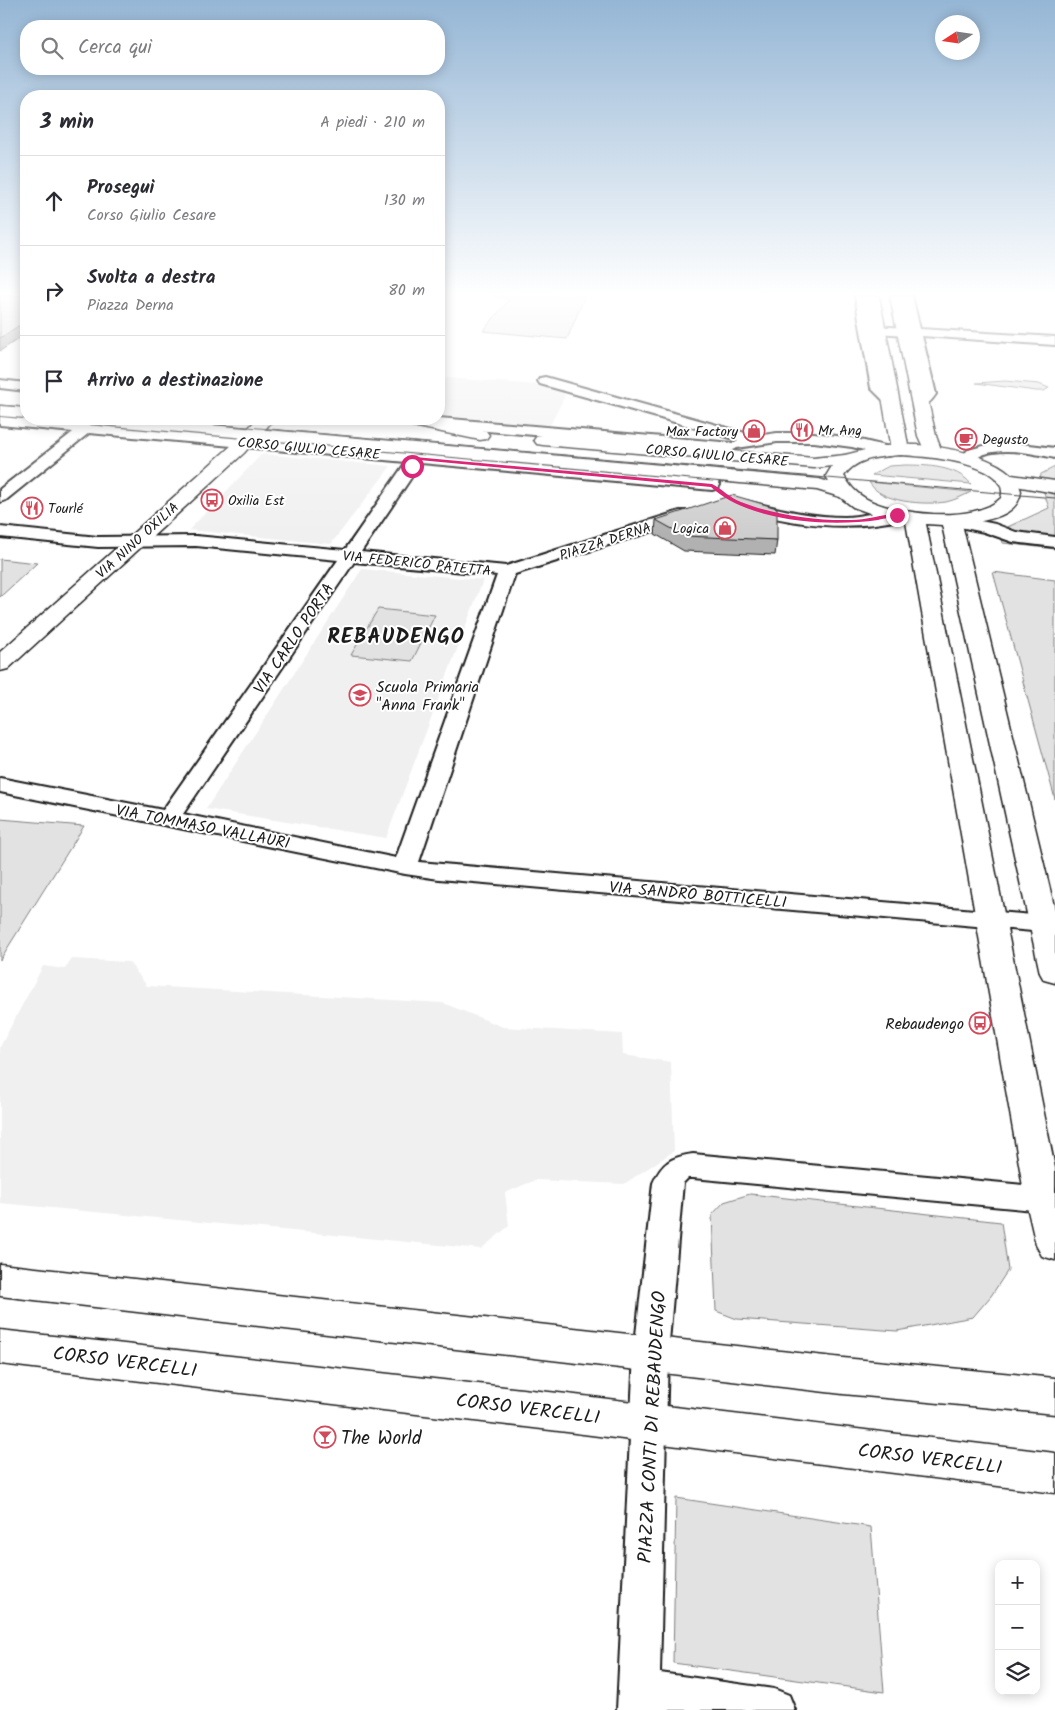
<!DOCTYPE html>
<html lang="it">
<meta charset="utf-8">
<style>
:root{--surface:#fff;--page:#f2f2f3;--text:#2b2b33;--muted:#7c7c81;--line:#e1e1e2}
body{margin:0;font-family:Kalam,sans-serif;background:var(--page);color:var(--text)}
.controls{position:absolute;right:15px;bottom:15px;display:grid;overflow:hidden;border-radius:10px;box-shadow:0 2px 12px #0003}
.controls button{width:45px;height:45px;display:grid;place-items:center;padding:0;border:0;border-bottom:1px solid var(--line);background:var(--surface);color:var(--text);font:25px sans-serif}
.compass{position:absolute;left:935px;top:15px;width:45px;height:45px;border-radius:50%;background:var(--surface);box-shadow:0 2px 12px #0003;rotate:258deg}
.stop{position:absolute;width:15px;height:15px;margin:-11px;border:4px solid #db2777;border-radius:50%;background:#fff}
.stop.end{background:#db2777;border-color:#fff;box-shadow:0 1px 5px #0008}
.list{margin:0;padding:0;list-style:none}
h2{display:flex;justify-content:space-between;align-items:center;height:65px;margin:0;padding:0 20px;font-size:21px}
h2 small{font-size:16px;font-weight:400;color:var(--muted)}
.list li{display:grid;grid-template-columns:32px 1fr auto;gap:15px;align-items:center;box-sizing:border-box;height:90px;padding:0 20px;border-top:1px solid var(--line)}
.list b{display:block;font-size:19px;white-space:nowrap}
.list p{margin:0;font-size:16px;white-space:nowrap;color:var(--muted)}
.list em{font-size:16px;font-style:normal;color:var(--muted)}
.icon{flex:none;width:28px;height:28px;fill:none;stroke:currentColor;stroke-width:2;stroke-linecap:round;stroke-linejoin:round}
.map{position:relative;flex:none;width:1055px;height:1710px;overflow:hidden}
.search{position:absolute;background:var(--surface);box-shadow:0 2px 12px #0003;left:20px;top:20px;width:425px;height:55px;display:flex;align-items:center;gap:12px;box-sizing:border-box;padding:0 18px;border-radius:20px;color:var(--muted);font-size:19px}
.panel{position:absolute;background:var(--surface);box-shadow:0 2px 12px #0003;left:20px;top:90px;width:425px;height:335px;border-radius:20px}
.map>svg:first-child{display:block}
.built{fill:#f0f0f0}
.green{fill:#e2e2e2;stroke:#7f7f7f}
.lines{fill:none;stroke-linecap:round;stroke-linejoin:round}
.minor-casing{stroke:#1c1c1c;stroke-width:4}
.tertiary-casing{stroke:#1c1c1c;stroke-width:3}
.secondary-casing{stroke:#1c1c1c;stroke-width:3}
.primary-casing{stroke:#1c1c1c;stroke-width:3}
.minor{fill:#fff;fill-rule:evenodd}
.tertiary{fill:#fff;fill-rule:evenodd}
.secondary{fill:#fff;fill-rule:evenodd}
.primary{fill:#fff;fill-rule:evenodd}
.tram{stroke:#1c1c1c;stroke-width:1}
.wall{fill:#b1b1b1;stroke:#1c1c1c}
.shaded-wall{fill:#909090;stroke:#1c1c1c}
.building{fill:#cecece;stroke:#1c1c1c}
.route{fill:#db2777}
.labels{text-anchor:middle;stroke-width:4;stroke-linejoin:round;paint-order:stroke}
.far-poi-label{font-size:14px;fill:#1c1c1c;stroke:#fff;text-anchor:start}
.far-street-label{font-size:14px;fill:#1c1c1c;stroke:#fff}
.street-label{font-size:16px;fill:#1c1c1c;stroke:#fff}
.poi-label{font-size:16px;fill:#1c1c1c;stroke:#fff;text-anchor:start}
.near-street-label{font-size:19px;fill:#1c1c1c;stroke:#fff}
.near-poi-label{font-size:19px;fill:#1c1c1c;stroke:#fff;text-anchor:start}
.district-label{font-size:21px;font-weight:bold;letter-spacing:1px;fill:#1c1c1c;stroke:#fff}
</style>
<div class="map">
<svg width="1055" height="1710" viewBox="0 0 1055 1710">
<rect width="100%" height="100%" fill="#fff"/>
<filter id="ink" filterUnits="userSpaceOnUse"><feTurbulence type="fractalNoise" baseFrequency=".02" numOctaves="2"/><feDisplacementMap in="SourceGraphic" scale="10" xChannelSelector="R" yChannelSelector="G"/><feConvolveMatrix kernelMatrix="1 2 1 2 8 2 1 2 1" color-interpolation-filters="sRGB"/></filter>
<g filter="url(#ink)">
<g class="built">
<polygon points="446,378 553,386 562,390 565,396 550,425 439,415 439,390"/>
<polygon points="262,454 391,466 331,544 189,530"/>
<polygon points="362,569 483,580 386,838 206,809"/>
<polygon points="71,959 129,962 147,986 443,1003 503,1027 622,1034 623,1055 671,1062 674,1151 624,1184 535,1180 505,1193 509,1226 481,1249 0,1203 0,1047 43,966 65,969"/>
</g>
<g class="green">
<polygon points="492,296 585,296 567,339 483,331 509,300"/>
<polygon points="1005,381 1039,384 1049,388 1044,391 1036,391 976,383"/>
<path d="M 905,465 C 926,465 957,466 971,484 L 872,475 L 889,466 Z"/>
<polygon points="1055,467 1055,549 1003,543 1001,530 1049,508 1040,480 1041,474"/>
<path d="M 869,482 L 971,492 C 963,496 955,500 946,502 C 925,505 880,503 869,482 Z"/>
<polygon points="0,559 37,563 0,597"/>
<polygon points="993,572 1055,580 1055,799"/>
<polygon points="378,609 435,615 412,661 351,655"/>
<polygon points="0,819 84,826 0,960"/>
<polygon points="750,1194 1001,1222 1008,1270 991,1296 973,1317 897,1331 737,1319 716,1311 712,1215 724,1202"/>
<polygon points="676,1498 871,1527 884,1692 673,1663"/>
</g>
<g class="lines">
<g class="minor-casing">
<g id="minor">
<path d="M 855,296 L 867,296 L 873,326 L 907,328 L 900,296 L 912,296 L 920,329 L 1055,337 L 1055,345 L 922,336 L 936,394 C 931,402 925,408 915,406 L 913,403 L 922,393 L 909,335 L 874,333 L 885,387 L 898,400 L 896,403 L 886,403 L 871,388 Z"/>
<polygon points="545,377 756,436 777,433 814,433 852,438 893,448 896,451 893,454 888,456 852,447 814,442 777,442 737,448 730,452 396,423 391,422 389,419 439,418 733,443 738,440 540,384 538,381 540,378"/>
<polygon points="0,380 26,383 26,391 0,388"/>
<path d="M 0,417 L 718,482 L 720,485 L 718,488 L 712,490 L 421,463 L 361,552 L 506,566 L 680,511 L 692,511 L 694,515 L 692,519 L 515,574 L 419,862 L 1044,916 L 1053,918 L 1055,926 L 1053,930 L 1044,932 L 439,879 L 405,874 L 0,792 L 0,778 L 163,810 L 338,560 L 196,546 L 98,547 L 0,537 L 0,527 L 98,537 L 196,536 L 345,550 L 406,462 L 89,433 L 6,500 L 0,502 L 0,489 L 73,432 L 0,425 ZM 354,562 L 497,575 L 396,858 L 183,814 Z"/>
<path d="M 995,443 L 1021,444 L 1055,448 L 1055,458 C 1033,454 1007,447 985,454 C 975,457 972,465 961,462 L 958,459 L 968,450 Z"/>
<path d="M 746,501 C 779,509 811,517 845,517 C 862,517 889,508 903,511 L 905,515 L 903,519 C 847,532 795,525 740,509 L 738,506 L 740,503 Z"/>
<polygon points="951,515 995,524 1016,532 1055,537 1055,547 1013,542 984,532 945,524 943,520 945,516"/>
<path d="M 693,1154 L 1055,1188 L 1055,1212 L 693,1178 L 688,1178 L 683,1183 L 668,1353 L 660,1673 L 774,1689 L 789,1695 L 795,1710 L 617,1710 L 634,1353 L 653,1183 C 662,1163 671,1157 693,1154 Z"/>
</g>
</g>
<g class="tertiary-casing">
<polygon id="tertiary" points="257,419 274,419 244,453 8,669 0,671 0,652 232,445"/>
</g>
<g class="secondary-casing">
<g id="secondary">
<polygon points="865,296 879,296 909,450 906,454 900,455 894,454 891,450"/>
<polygon points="890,296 904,296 936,436 942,452 939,456 933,457 927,456 918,436"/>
<polygon points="1005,474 1055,481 1055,493 999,483 996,479 999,475"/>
<polygon points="0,1264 843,1358 1055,1378 1055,1414 843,1394 0,1296"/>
<polygon points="0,1330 567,1394 1055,1453 1055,1493 567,1432 0,1364"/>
</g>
</g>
<g class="primary-casing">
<g id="primary">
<polygon points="0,406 26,408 26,418 0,416"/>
<path d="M 83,419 L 144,419 L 819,479 L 829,482 L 826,476 L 832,466 L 814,468 L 543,445 L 537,444 L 534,440 L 537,436 L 543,435 L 814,458 C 825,456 838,457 849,454 C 865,450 880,446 898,445 C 930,443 1012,454 1021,491 C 1019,518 982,521 962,524 L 1055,910 L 1055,983 L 1044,980 L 1040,973 L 942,525 L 926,524 L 1055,1168 L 1055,1260 L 1042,1256 L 1036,1245 L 1025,1198 L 906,522 L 875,515 L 853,507 L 840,497 L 817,490 L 91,424 L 85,423 ZM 900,455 C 921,456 1013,462 1001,498 C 975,524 894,515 865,498 C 855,492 850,486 844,476 C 857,457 880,457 900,455 Z"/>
<polygon points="407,419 427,419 486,431 489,435 486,439 480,440 408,425 406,421"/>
</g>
</g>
<use href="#minor" class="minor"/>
<use href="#tertiary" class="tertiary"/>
<use href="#secondary" class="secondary"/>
<use href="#primary" class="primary"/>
<g class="tram">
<polyline points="0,405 26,407"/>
<polyline points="156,419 1055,498"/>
</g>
</g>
<polygon class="wall" points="656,520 777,540 775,555 684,551 655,534"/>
<polygon class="shaded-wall" points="26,321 26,334 0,351 0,338"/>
<g class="building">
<polygon points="0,296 26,296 26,321 0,338"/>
<polygon points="732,495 777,508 777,540 685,536 656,520"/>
</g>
</g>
<linearGradient id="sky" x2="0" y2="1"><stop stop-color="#95b6d5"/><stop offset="0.55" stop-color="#fff"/><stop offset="1" stop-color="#fff" stop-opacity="0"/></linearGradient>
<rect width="1055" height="535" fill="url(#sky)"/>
<path class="route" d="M 415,457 L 712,484 C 722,489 730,498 741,502 C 774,515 816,521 851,520 C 866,520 882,515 897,513 L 900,515 C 894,518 885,518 878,520 C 828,527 749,522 711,487 L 419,460 L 413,467 L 410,467 Z"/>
<defs>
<g id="restaurant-ring" transform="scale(1.125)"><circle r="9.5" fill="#fff" stroke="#d1495b" stroke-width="1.5"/><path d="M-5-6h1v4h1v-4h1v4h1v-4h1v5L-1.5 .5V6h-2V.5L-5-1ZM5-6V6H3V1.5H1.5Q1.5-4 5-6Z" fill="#d1495b"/></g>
<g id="shop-ring" transform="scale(1.125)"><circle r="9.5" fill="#fff" stroke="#d1495b" stroke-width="1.5"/><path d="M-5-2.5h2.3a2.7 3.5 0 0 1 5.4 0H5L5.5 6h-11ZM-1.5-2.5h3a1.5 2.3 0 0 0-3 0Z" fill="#d1495b"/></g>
<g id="cafe-ring" transform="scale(1.125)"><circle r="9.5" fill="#fff" stroke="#d1495b" stroke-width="1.5"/><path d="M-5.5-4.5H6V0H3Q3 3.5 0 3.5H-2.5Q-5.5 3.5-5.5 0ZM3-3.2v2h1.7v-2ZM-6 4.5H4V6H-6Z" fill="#d1495b"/></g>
<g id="bus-ring" transform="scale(1.125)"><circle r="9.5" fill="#fff" stroke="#d1495b" stroke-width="1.5"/><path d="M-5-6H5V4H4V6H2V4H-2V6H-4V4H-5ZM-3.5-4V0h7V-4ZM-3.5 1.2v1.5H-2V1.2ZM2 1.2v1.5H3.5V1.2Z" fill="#d1495b"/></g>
<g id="school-ring" transform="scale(1.125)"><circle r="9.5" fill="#fff" stroke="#d1495b" stroke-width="1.5"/><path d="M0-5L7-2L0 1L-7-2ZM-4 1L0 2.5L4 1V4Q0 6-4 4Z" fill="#d1495b"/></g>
<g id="bar-ring" transform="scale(1.125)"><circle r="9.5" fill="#fff" stroke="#d1495b" stroke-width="1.5"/><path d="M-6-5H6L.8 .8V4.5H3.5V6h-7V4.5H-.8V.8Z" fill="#d1495b"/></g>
</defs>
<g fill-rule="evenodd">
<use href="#restaurant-ring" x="802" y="430"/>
<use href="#shop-ring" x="754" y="431"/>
<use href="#cafe-ring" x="966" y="439"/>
<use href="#bus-ring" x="212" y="500"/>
<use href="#restaurant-ring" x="32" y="508"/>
<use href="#shop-ring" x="725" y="528"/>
<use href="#school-ring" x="360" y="695"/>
<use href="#bus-ring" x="980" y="1023"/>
<use href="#bar-ring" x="325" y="1437"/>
</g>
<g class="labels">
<g class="far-poi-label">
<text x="818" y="435">Mr Ang</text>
<text x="738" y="436" text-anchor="end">Max Factory</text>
<text x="982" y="444">Degusto</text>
<text x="228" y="505">Oxilia Est</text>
<text x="48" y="513">Tourlé</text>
<text x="709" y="533" text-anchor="end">Logica</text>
</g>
<g class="far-street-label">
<text transform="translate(309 448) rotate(5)" y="5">CORSO GIULIO CESARE</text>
<text transform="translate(717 455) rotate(5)" y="5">CORSO GIULIO CESARE</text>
<text transform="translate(137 540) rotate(-42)" y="5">VIA NINO OXILIA</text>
<text transform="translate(605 541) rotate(-18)" y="5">PIAZZA DERNA</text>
<text transform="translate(417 563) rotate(6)" y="5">VIA FEDERICO PATETTA</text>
</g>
<g class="street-label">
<text transform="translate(293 638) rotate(-56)" y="6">VIA CARLO PORTA</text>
<text transform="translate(203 826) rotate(11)" y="6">VIA TOMMASO VALLAURI</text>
<text transform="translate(698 894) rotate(5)" y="6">VIA SANDRO BOTTICELLI</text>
</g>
<g class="poi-label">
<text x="376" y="692">Scuola Primaria<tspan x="376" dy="18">"Anna Frank"</tspan></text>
<text x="964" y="1029" text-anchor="end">Rebaudengo</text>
</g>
<g class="near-street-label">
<text transform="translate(125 1361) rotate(7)" y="7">CORSO VERCELLI</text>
<text transform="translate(528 1408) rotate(7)" y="7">CORSO VERCELLI</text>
<text transform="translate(651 1427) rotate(-87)" y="7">PIAZZA CONTI DI REBAUDENGO</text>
<text transform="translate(930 1458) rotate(7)" y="7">CORSO VERCELLI</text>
</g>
<g class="near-poi-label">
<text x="341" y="1444">The World</text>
</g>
<g class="district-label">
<text x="396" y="643">REBAUDENGO</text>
</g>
</g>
</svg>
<div class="controls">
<button>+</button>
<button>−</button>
<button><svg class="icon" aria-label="layers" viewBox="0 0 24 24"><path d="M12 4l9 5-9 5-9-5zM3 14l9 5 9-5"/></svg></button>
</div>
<svg class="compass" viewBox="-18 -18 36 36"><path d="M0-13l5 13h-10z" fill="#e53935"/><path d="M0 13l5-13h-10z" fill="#7c7c81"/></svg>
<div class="stop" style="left:412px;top:466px"></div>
<div class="stop end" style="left:897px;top:515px"></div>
<div class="search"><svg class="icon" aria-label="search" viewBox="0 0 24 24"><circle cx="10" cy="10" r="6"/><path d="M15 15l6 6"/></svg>Cerca qui</div>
<section class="panel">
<h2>3 min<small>A piedi · 210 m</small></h2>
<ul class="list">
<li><svg class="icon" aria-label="ahead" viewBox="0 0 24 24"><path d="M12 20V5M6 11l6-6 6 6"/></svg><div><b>Prosegui</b><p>Corso Giulio Cesare</p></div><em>130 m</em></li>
<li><svg class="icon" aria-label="right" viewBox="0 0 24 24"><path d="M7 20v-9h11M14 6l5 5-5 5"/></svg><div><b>Svolta a destra</b><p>Piazza Derna</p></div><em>80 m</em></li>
<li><svg class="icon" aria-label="arrive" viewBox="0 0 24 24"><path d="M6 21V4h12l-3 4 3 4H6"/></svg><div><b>Arrivo a destinazione</b></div></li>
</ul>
</section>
</div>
